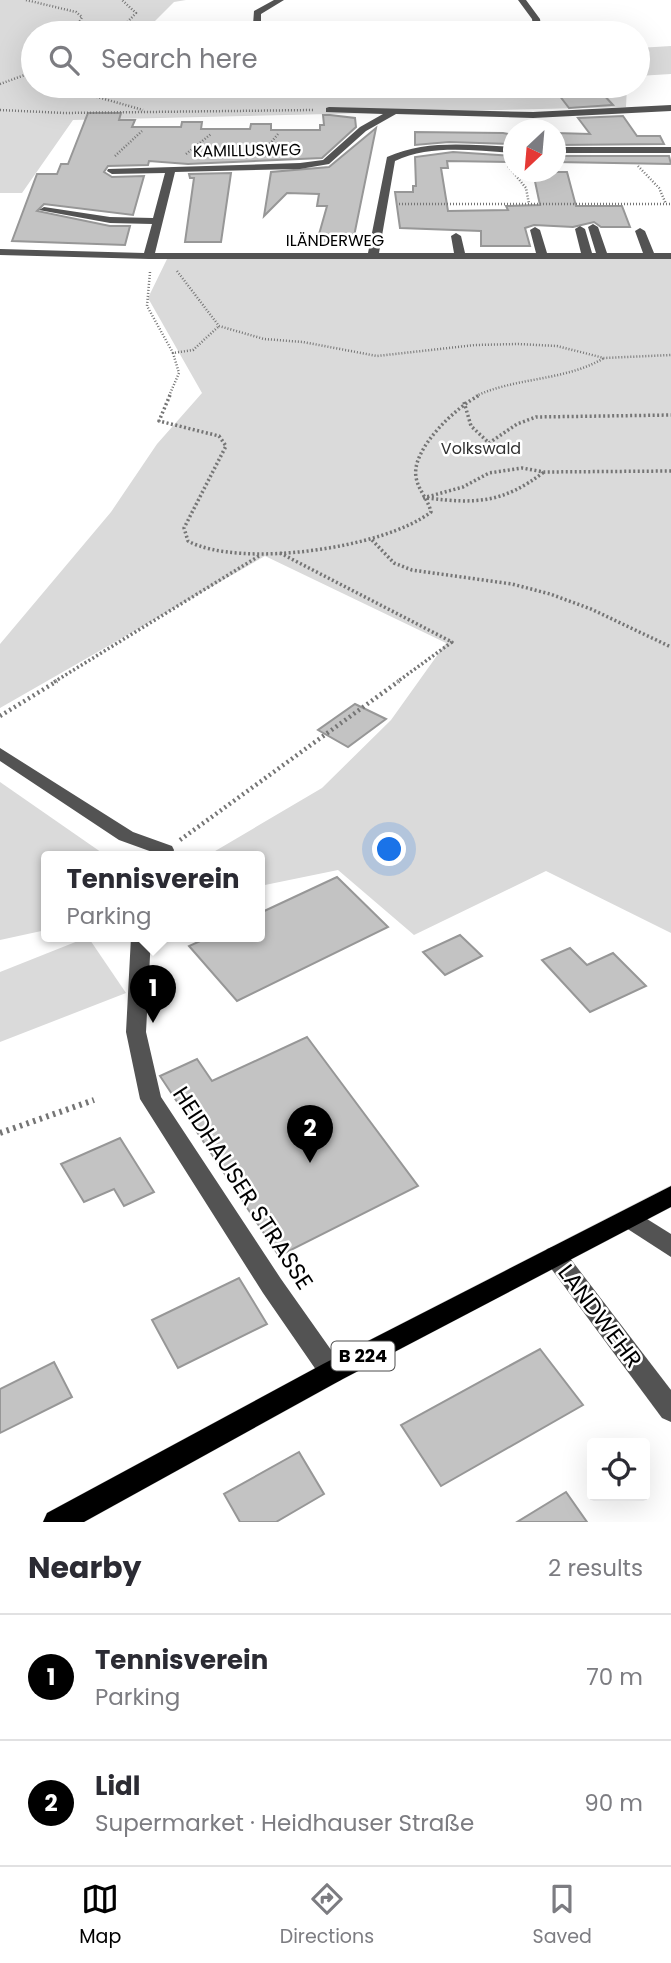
<!DOCTYPE html>
<meta charset="utf-8">
<style>
:root{--surface:#fff;--page:#f7f7f7;--text:#2b2b33;--muted:#7c7c81;--line:#e1e1e2;--accent:#000}
body{margin:0;font-family:Poppins,sans-serif;background:var(--page);color:var(--text)}
.controls{position:absolute;right:21px;bottom:21px;display:grid;overflow:hidden;border-radius:7px;box-shadow:0 7px 28px #0002}
.controls button{width:63px;height:63px;display:grid;place-items:center;padding:0;border:0;border-bottom:2px solid var(--line);background:var(--surface);color:var(--text);font:35px sans-serif}
.compass{position:absolute;left:503px;top:119px;width:63px;height:63px;border-radius:50%;background:var(--surface);box-shadow:0 7px 28px #0002;rotate:206deg}
.you{position:absolute;left:390px;top:850px;width:24px;height:24px;margin:-18px;border:5px solid #fff;border-radius:50%;background:#1a73e8;box-shadow:0 0 0 10px #1a73e833}
.badge{display:grid;place-items:center;width:46px;height:46px;border-radius:50%;background:var(--accent);color:#fff;font-size:23px;font-weight:700}
.pin{position:absolute;translate:-50% -58px;filter:drop-shadow(0 2px 4px #0008)}
.pin::after{content:'';position:absolute;top:37px;width:24px;height:21px;background:inherit;clip-path:polygon(0 0,100% 0,50% 100%)}
.popup{position:absolute;left:41px;top:851px;width:224px;height:91px;box-sizing:border-box;display:grid;place-content:center;border-radius:7px;background:var(--surface);filter:drop-shadow(0 2px 5px #0005);font-size:23px;white-space:nowrap;color:var(--muted)}
.popup b{font-size:26px;color:var(--text)}
.popup::after{content:'';position:absolute;left:50%;top:100%;margin-left:-14px;border:14px solid transparent;border-top-color:var(--surface)}
.list{margin:0;padding:0;list-style:none}
h2{display:flex;justify-content:space-between;align-items:center;height:91px;margin:0;padding:0 28px;font-size:30px}
h2 small{font-size:23px;font-weight:400;color:var(--muted)}
.list li{display:grid;grid-template-columns:46px 1fr auto;gap:21px;align-items:center;box-sizing:border-box;height:126px;padding:0 28px;border-top:2px solid var(--line)}
.list b{display:block;font-size:26px;white-space:nowrap}
.list p{margin:0;font-size:23px;white-space:nowrap;color:var(--muted)}
.list em{font-size:23px;font-style:normal;color:var(--muted)}
.icon{flex:none;width:38px;height:38px;fill:none;stroke:currentColor;stroke-width:2;stroke-linecap:round;stroke-linejoin:round}
.map{position:relative;flex:none;width:671px;height:1522px;overflow:hidden}
.search{position:absolute;background:var(--surface);box-shadow:0 7px 28px #0002;left:21px;right:21px;top:21px;height:77px;display:flex;align-items:center;gap:18px;box-sizing:border-box;padding:0 24px;border-radius:38px;color:var(--muted);font-size:26px}
.sheet{height:343px;background:var(--surface)}
nav{display:flex;justify-content:space-around;align-items:center;box-sizing:border-box;height:98px;border-top:2px solid var(--line);background:var(--surface);font-size:19px;color:var(--muted)}
nav a{display:grid;justify-items:center;gap:4px}
nav .on{color:var(--accent)}
.map>svg:first-child{display:block}
.green{fill:#dadada}
.building{fill:#c3c3c3;stroke:#979797;stroke-width:2}
.lines{fill:none;stroke-linecap:round;stroke-linejoin:round}
.major-casing{stroke:#dbdbdb;stroke-width:1}
.path-far3{stroke:#757575;stroke-width:2.5;stroke-dasharray:1 2;stroke-linecap:butt}
.path-far2{stroke:#757575;stroke-width:3.5;stroke-dasharray:2 2.5;stroke-linecap:butt}
.path-far1{stroke:#757575;stroke-width:4.5;stroke-dasharray:2 3.5;stroke-linecap:butt}
.path{stroke:#757575;stroke-width:6;stroke-dasharray:2.5 4.5;stroke-linecap:butt}
.minor{fill:#535353;fill-rule:evenodd}
.major{fill:#000;fill-rule:evenodd}
.labels{text-anchor:middle;stroke-width:5;stroke-linejoin:round;paint-order:stroke}
.far-street-label{font-size:16px;fill:#000;stroke:#fff}
.far-park-label{font-size:16px;fill:#313131;stroke:#fff}
.shield{fill:#fff;stroke:#4c4c4c;stroke-width:2}
.shield-label{font-size:18px;font-weight:bold;fill:#000}
.near-street-label{font-size:23px;fill:#000;stroke:#fff}
</style>
<div class="map">
<svg width="671" height="1522" viewBox="0 0 671 1522">
<rect width="100%" height="100%" fill="#fff"/>
<g class="green">
<polygon points="0,0 186,0 174,2 152,24 172,33 33,33 33,86 627,86 626,107 73,120 22,193 0,193"/>
<polygon points="671,46 671,74 638,76 638,48"/>
<polygon points="671,256 671,933 546,871 414,935 338,870 260,886 260,857 205,857 322,788 391,720 446,643 265,556 0,708 0,644 111,512 157,444 202,393 148,298 168,257"/>
<polygon points="0,782 108,857 46,857 46,930 0,940"/>
<polygon points="88,937 126,993 0,1042 0,972"/>
</g>
<g class="building">
<polygon points="602,93 613,105 569,108 559,95"/>
<polygon points="88,113 121,113 119,120 135,120 132,127 181,127 182,122 202,122 201,129 250,129 251,124 271,124 271,130 320,130 320,125 324,125 323,115 330,115 355,118 356,127 322,158 188,164 149,161 148,165 108,166 104,172 112,177 144,176 133,215 44,204 37,211 110,226 130,226 125,245 12,241 37,174 57,174 61,164 68,164"/>
<polygon points="623,116 637,136 660,136 664,144 556,145 556,133 590,134 578,118"/>
<polygon points="376,128 352,246 316,245 327,206 317,206 319,194 287,193 264,216 271,172 329,167"/>
<polygon points="415,132 503,133 514,135 514,144 449,142 415,145"/>
<polygon points="453,152 514,156 514,162 447,161 448,168 441,168 448,211 508,210 506,206 540,205 533,172 567,172 576,206 622,206 630,227 601,227 594,222 573,227 534,225 525,228 530,246 481,246 481,231 400,228 395,192 413,192 413,186 416,186 415,157"/>
<polygon points="556,156 669,156 671,164 556,162"/>
<polygon points="231,173 221,242 185,242 194,178 190,178 189,174"/>
<polygon points="355,704 386,719 348,747 318,730"/>
<polygon points="337,877 388,927 237,1001 189,946 209,937 260,937 260,913"/>
<polygon points="460,935 482,956 445,975 423,952"/>
<polygon points="570,948 587,965 613,953 646,986 590,1012 542,960"/>
<polygon points="307,1037 418,1186 279,1256 160,1076 197,1059 212,1081"/>
<polygon points="120,1138 154,1192 124,1206 114,1189 84,1202 61,1164"/>
<polygon points="239,1278 267,1324 178,1368 152,1320"/>
<polygon points="540,1349 583,1405 441,1486 401,1425"/>
<polygon points="54,1362 72,1397 0,1433 0,1389"/>
<polygon points="299,1452 324,1494 276,1522 240,1522 224,1494"/>
<polygon points="566,1492 587,1522 517,1522"/>
</g>
<g class="lines">
<g class="major-casing">
<polygon id="major" points="671,1186 671,1207 341,1380 84,1522 43,1522 47,1513 323,1364"/>
</g>
<g class="path-far3">
<polyline points="26,0 76,12 82,17 73,33"/>
<polyline points="117,33 136,13 122,0"/>
<polyline points="0,84 33,72"/>
<polyline points="59,86 143,110"/>
<polyline points="0,110 64,113 314,110"/>
<polyline points="264,151 278,134"/>
<polyline points="186,154 211,134"/>
<polyline points="115,156 142,131"/>
<polyline points="508,166 526,188 529,204"/>
<polyline points="638,166 659,188 666,204"/>
<polyline points="399,204 671,204"/>
<polyline points="177,271 219,326 264,339 303,342 377,356 475,345 518,344 557,346 604,358 671,355"/>
<polyline points="150,272 147,306 173,353"/>
<polyline points="169,396 179,373 173,353 193,350 219,326"/>
<path d="M 476,396 C 516,377 566,381 604,358"/>
</g>
<g class="path-far2">
<path d="M 170,395 L 159,421 L 219,436 L 226,446 L 184,528 L 188,541 C 240,569 385,548 431,512 C 428,499 418,490 416,477 C 411,449 457,406 480,395"/>
<polyline points="464,402 471,426 489,443 517,424 536,417 671,415"/>
<polyline points="423,498 463,487 489,473 522,468 544,472 671,471"/>
<path d="M 427,498 C 477,504 503,503 544,472"/>
<polyline points="372,540 394,563 412,570 512,584 550,594 591,609 671,647"/>
<polyline points="280,553 452,642 397,682"/>
<polyline points="54,682 259,556"/>
</g>
<g class="path-far1">
<polyline points="0,716 57,681"/>
<polyline points="180,840 399,681"/>
</g>
<polyline class="path" points="0,1133 94,1100"/>
<g class="minor">
<polygon points="274,0 284,0 261,14 261,25 254,33 246,33 253,25 254,11"/>
<polygon points="518,0 526,0 540,19 542,33 534,33 532,19"/>
<polygon points="195,24 201,24 207,33 199,33"/>
<path d="M 671,105 L 671,111 L 533,118 L 396,114 L 366,131 L 329,164 L 300,169 L 175,172 L 155,253 L 368,253 L 387,157 C 426,139 471,145 514,147 L 514,153 C 475,151 431,144 395,161 L 379,253 L 454,253 L 451,236 L 456,233 L 461,236 L 465,253 L 536,253 L 530,230 L 535,227 L 540,230 L 547,253 L 581,253 L 575,229 L 580,226 L 585,229 L 592,253 L 596,253 L 588,227 L 593,224 L 598,227 L 607,253 L 643,253 L 635,231 L 640,228 L 645,231 L 654,253 L 671,253 L 671,259 L 149,259 L 0,255 L 0,249 L 144,253 L 152,224 L 110,223 L 39,210 L 44,207 L 110,217 L 153,218 L 165,173 L 112,174 L 107,171 L 108,169 L 300,163 L 323,160 L 360,127 L 383,114 L 326,112 L 326,108 L 329,107 L 533,112 Z"/>
<rect x="556" y="147" width="115" height="6"/>
<polygon points="0,748 133,832 172,846 174,850 172,857 154,857 155,853 119,840 0,761"/>
<polygon points="131,937 151,937 146,1032 161,1097 281,1279 341,1364 345,1372 341,1380 332,1384 323,1380 263,1293 140,1099 126,1032"/>
<polygon points="631,1209 671,1234 671,1257 623,1226 619,1219 623,1212"/>
<polygon points="555,1246 563,1249 671,1390 671,1422 662,1418 547,1263 543,1256 547,1249"/>
</g>
<use href="#major" class="major"/>
</g>
<g class="labels">
<g class="far-street-label">
<text transform="translate(247 150) rotate(-1)" y="6">KAMILLUSWEG</text>
<text x="335" y="246">ILÄNDERWEG</text>
</g>
<g class="far-park-label">
<text x="481" y="454">Volkswald</text>
</g>
<rect class="shield" x="331.5" y="1341.5" width="63" height="29" rx="5"/>
<g class="shield-label">
<text x="363" y="1362">B 224</text>
</g>
<g class="near-street-label">
<text transform="translate(243 1188) rotate(57)" y="8">HEIDHAUSER STRASSE</text>
<text transform="translate(600 1316) rotate(53)" y="8">LANDWEHR</text>
</g>
</g>
</svg>
<div class="controls">
<button><svg class="icon" aria-label="locate" viewBox="0 0 24 24"><circle cx="12" cy="12" r="6"/><path d="M12 2v4M12 18v4M2 12h4M18 12h4"/></svg></button>
</div>
<svg class="compass" viewBox="-18 -18 36 36"><path d="M0-13l5 13h-10z" fill="#e53935"/><path d="M0 13l5-13h-10z" fill="#7c7c81"/></svg>
<div class="you"></div>
<div class="pin badge" style="left:153px;top:1023px">1</div>
<div class="popup"><b>Tennisverein</b>Parking</div>
<div class="pin badge" style="left:310px;top:1163px">2</div>
<div class="search"><svg class="icon" aria-label="search" viewBox="0 0 24 24"><circle cx="10" cy="10" r="6"/><path d="M15 15l6 6"/></svg>Search here</div>
</div>
<section class="sheet">
<h2>Nearby<small>2 results</small></h2>
<ul class="list">
<li><span class="badge">1</span><div><b>Tennisverein</b><p>Parking</p></div><em>70 m</em></li>
<li><span class="badge">2</span><div><b>Lidl</b><p>Supermarket · Heidhauser Straße</p></div><em>90 m</em></li>
</ul>
</section>
<nav>
<a class="on"><svg class="icon" aria-label="map" viewBox="0 0 24 24"><path d="M3 6l6-2 6 2 6-2v14l-6 2-6-2-6 2zM9 4v14M15 6v14"/></svg>Map</a>
<a><svg class="icon" aria-label="directions" viewBox="0 0 24 24"><path d="M12 3l9 9-9 9-9-9zM9 14v-3h6M13 9l2 2-2 2"/></svg>Directions</a>
<a><svg class="icon" aria-label="saved" viewBox="0 0 24 24"><path d="M7 4h10v16l-5-4-5 4z"/></svg>Saved</a>
</nav>
